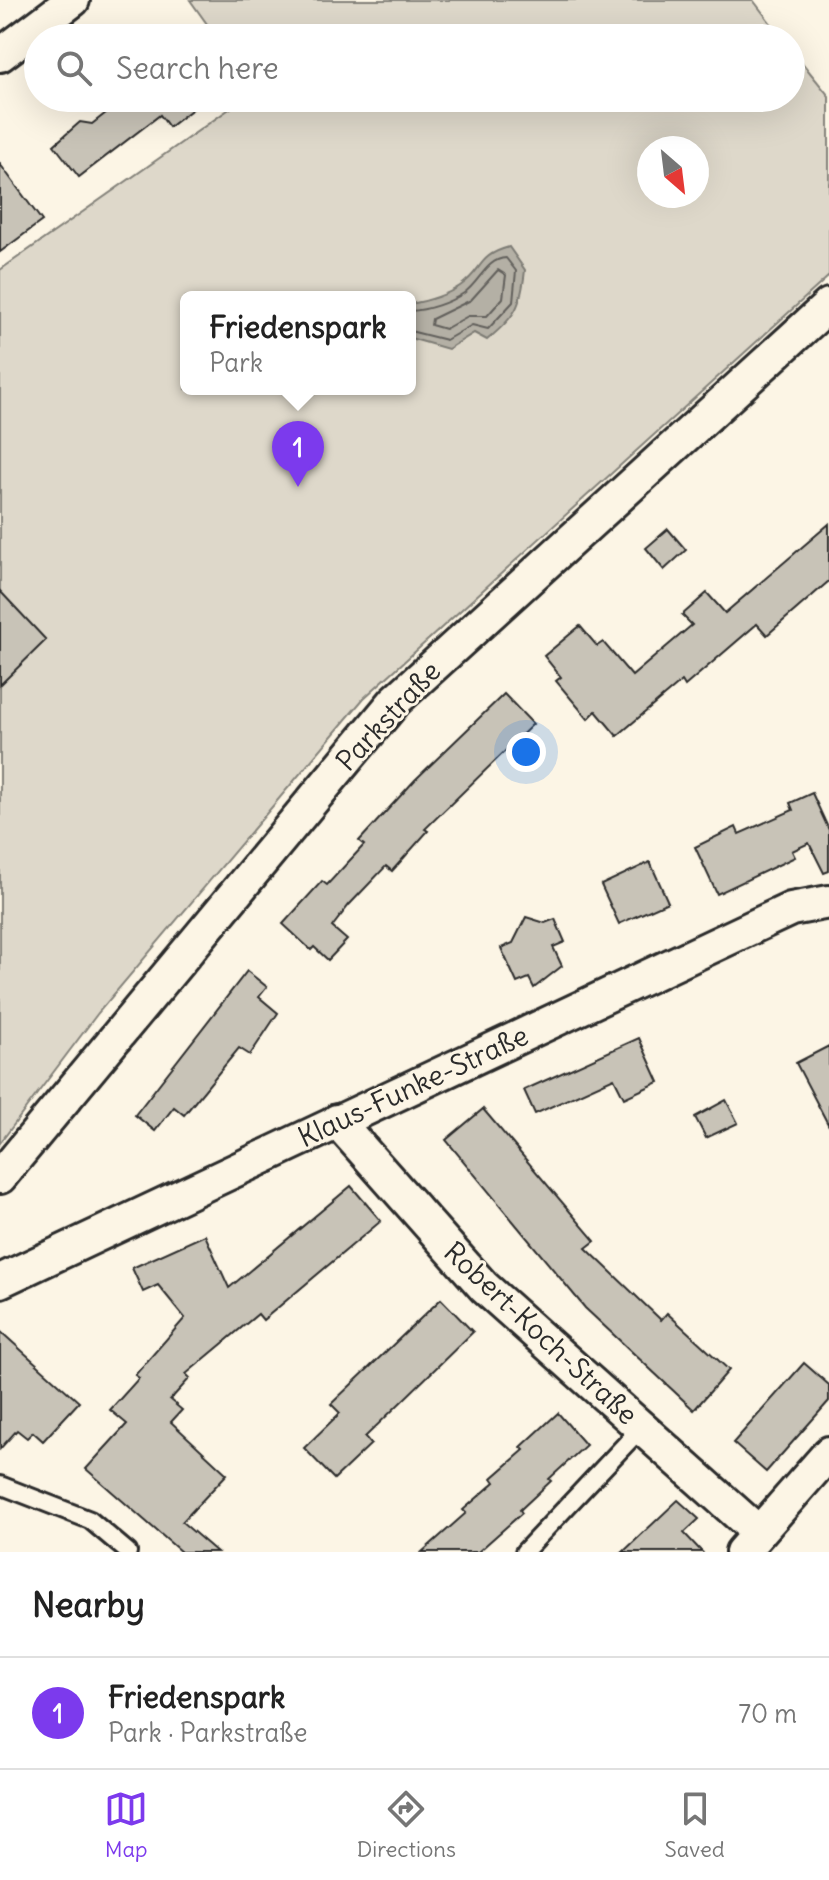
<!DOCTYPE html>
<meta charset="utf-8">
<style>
:root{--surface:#fff;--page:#f2f2f2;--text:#222;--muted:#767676;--line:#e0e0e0;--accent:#7c3aed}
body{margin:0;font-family:Delius,sans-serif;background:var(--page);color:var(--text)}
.compass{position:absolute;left:637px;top:136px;width:72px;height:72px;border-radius:50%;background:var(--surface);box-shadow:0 8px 32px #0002;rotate:152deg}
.you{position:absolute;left:526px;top:752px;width:28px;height:28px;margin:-20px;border:6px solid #fff;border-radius:50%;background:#1a73e8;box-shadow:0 0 0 12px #1a73e833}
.badge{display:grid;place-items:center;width:52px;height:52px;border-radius:50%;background:var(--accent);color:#fff;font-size:26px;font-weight:700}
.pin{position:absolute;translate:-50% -66px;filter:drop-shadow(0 2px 4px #0008)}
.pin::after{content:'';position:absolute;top:42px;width:28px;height:24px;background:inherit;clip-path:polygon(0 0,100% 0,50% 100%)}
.popup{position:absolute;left:180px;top:291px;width:236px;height:104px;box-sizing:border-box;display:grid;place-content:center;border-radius:12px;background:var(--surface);filter:drop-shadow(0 2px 6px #0005);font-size:26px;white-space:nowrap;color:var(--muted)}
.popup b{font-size:30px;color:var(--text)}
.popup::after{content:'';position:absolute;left:50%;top:100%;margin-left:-16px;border:16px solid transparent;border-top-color:var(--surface)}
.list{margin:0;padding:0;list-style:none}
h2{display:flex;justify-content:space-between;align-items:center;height:104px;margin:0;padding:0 32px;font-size:34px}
h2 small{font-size:26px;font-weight:400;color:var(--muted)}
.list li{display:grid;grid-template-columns:52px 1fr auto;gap:24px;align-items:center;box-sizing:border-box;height:112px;padding:0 32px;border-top:2px solid var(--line)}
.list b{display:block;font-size:30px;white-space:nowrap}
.list p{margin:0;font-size:26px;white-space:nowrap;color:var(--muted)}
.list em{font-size:26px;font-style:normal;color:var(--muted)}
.icon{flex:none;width:44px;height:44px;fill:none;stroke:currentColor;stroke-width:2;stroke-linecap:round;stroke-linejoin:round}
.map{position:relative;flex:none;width:829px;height:1552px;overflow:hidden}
.search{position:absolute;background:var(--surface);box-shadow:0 8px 32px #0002;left:24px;right:24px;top:24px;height:88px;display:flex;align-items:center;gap:20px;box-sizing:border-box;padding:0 28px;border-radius:44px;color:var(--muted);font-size:30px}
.sheet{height:216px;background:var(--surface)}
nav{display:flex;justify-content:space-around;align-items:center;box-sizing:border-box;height:112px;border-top:2px solid var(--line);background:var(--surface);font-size:22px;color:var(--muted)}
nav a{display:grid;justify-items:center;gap:4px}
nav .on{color:var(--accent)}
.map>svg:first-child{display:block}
.green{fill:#ded8ca;stroke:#84827a;stroke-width:2;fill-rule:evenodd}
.water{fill:#b4b0a5;stroke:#7d7b74;stroke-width:2}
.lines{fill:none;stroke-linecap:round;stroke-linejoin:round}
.shore{stroke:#62605c;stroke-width:2}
.building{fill:#c8c3b7;stroke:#2b2b2b;stroke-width:2}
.lane-casing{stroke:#2b2b2b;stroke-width:22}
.street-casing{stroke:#2b2b2b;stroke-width:38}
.lane{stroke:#fcf5e5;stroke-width:16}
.street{stroke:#fcf5e5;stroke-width:32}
.labels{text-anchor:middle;stroke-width:6;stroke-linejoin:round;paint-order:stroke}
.street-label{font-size:28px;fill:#2b2b2b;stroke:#fcf5e5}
</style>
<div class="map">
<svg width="829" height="1552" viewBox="0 0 829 1552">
<rect width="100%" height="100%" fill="#fcf5e5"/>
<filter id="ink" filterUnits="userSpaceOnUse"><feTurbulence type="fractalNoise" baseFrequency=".0125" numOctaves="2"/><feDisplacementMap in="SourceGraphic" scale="16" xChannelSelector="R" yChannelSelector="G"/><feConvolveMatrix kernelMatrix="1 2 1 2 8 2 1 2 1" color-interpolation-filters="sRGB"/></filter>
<g filter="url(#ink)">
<g class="green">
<polygon points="190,0 753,0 782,38 217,38"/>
<path d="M 791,49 L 829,96 L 829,276 L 364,698 L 98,1013 L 0,1143 L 0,270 L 245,98 L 791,98 ZM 649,148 L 697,148 L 697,196 L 649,196 ZM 186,297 L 410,297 L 410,389 L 186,389 Z"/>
</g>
<path class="water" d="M 509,247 L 525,270 C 521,307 516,316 487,340 L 474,333 L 448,349 L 410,338 L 410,304 C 427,301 445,296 460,286 C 484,270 476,256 509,247 Z"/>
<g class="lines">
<g class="shore">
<polygon points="498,270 506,275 503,298 487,316 468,316 445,329 431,325 432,319 471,300"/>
<path d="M 410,311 C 428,310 449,303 464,293 C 480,282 486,259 506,258 L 516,271 L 513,302 L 488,329 L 472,325 L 446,340 L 410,331"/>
</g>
</g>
<g class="building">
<polygon points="125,98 207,98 169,127 160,115 79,177 54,145 80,122 92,124"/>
<polygon points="0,164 42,221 0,252"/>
<polygon points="829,524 829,581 767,635 757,624 685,686 682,681 617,736 596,711 588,719 556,681 561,677 544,656 580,626 597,646 603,642 632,676 692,625 682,615 707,593 725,613"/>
<polygon points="668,529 686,550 664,570 646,548"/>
<polygon points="0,591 46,640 0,685"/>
<polygon points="504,694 533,724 425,829 428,831 392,871 386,866 349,905 332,927 347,940 328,960 314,947 311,950 283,924 322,881 327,885 364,845 359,841 415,780"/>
<polygon points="812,793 829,830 829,871 824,873 809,843 792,851 795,857 717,894 695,847 736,827 739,834 793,810 790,803"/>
<polygon points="650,862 668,902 619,924 601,885"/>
<polygon points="526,917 545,923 555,919 565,942 553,947 562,966 534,988 529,978 517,983 501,948 513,943"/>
<polygon points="247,971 267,987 259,997 278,1013 250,1055 239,1048 184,1115 174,1107 155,1131 135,1115"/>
<polygon points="639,1038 659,1082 624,1098 614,1078 535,1114 524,1090"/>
<polygon points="829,1046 829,1126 796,1063"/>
<polygon points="726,1100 738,1123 706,1138 695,1117"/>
<polygon points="483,1109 595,1241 586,1248 661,1320 667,1313 729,1370 694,1410 585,1308 446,1140"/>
<polygon points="351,1186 381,1221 263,1320 258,1314 186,1374 190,1378 170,1400 182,1410 171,1422 227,1474 182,1522 217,1552 181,1552 86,1469 127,1424 110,1410 139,1378 135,1375 185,1318 158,1285 143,1292 132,1268 205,1235 229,1288"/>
<polygon points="441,1299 473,1332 365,1437 371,1444 334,1479 304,1448 340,1413 331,1404"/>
<polygon points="0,1331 79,1402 43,1441 33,1432 27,1438 17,1430 0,1449"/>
<polygon points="804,1363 829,1385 829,1401 766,1472 733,1443"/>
<polygon points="558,1413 586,1445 549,1479 551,1481 520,1510 522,1513 478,1552 422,1552 466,1513 463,1510 495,1482 492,1478 524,1450 521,1447"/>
<polygon points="678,1500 699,1519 684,1533 702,1552 623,1552"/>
</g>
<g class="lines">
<g class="lane-casing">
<g id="lane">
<polyline points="0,1485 90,1520 128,1552"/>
<polyline points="524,1552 641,1428"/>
</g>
</g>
<g class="street-casing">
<g id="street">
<polyline points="0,55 73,0"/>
<polyline points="337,1121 484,1287 758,1532"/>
<polyline points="0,1177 395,701 829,305"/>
<polyline points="0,1281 791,909 829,902"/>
<polyline points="742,1552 829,1453"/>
</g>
</g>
<use href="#lane" class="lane"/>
<use href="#street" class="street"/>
</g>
</g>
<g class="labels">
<g class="street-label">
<text transform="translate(388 716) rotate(-47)" y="10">Parkstraße</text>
<text transform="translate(413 1086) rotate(-25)" y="10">Klaus-Funke-Straße</text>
<text transform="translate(541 1333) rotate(43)" y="10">Robert-Koch-Straße</text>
</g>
</g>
</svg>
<svg class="compass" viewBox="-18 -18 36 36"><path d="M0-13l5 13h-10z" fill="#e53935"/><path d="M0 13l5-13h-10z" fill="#767676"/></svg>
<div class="you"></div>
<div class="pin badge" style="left:298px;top:487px">1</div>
<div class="popup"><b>Friedenspark</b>Park</div>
<div class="search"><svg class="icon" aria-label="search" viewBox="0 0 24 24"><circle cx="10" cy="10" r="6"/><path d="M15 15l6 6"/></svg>Search here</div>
</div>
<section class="sheet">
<h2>Nearby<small></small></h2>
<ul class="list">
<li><span class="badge">1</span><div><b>Friedenspark</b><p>Park · Parkstraße</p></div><em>70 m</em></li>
</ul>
</section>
<nav>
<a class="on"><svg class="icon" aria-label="map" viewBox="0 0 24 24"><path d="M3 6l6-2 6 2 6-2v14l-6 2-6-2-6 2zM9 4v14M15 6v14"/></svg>Map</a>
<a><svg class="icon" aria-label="directions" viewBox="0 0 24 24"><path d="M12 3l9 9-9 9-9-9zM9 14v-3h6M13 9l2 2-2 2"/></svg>Directions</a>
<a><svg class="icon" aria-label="saved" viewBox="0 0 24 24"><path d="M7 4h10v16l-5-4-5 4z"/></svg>Saved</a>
</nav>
